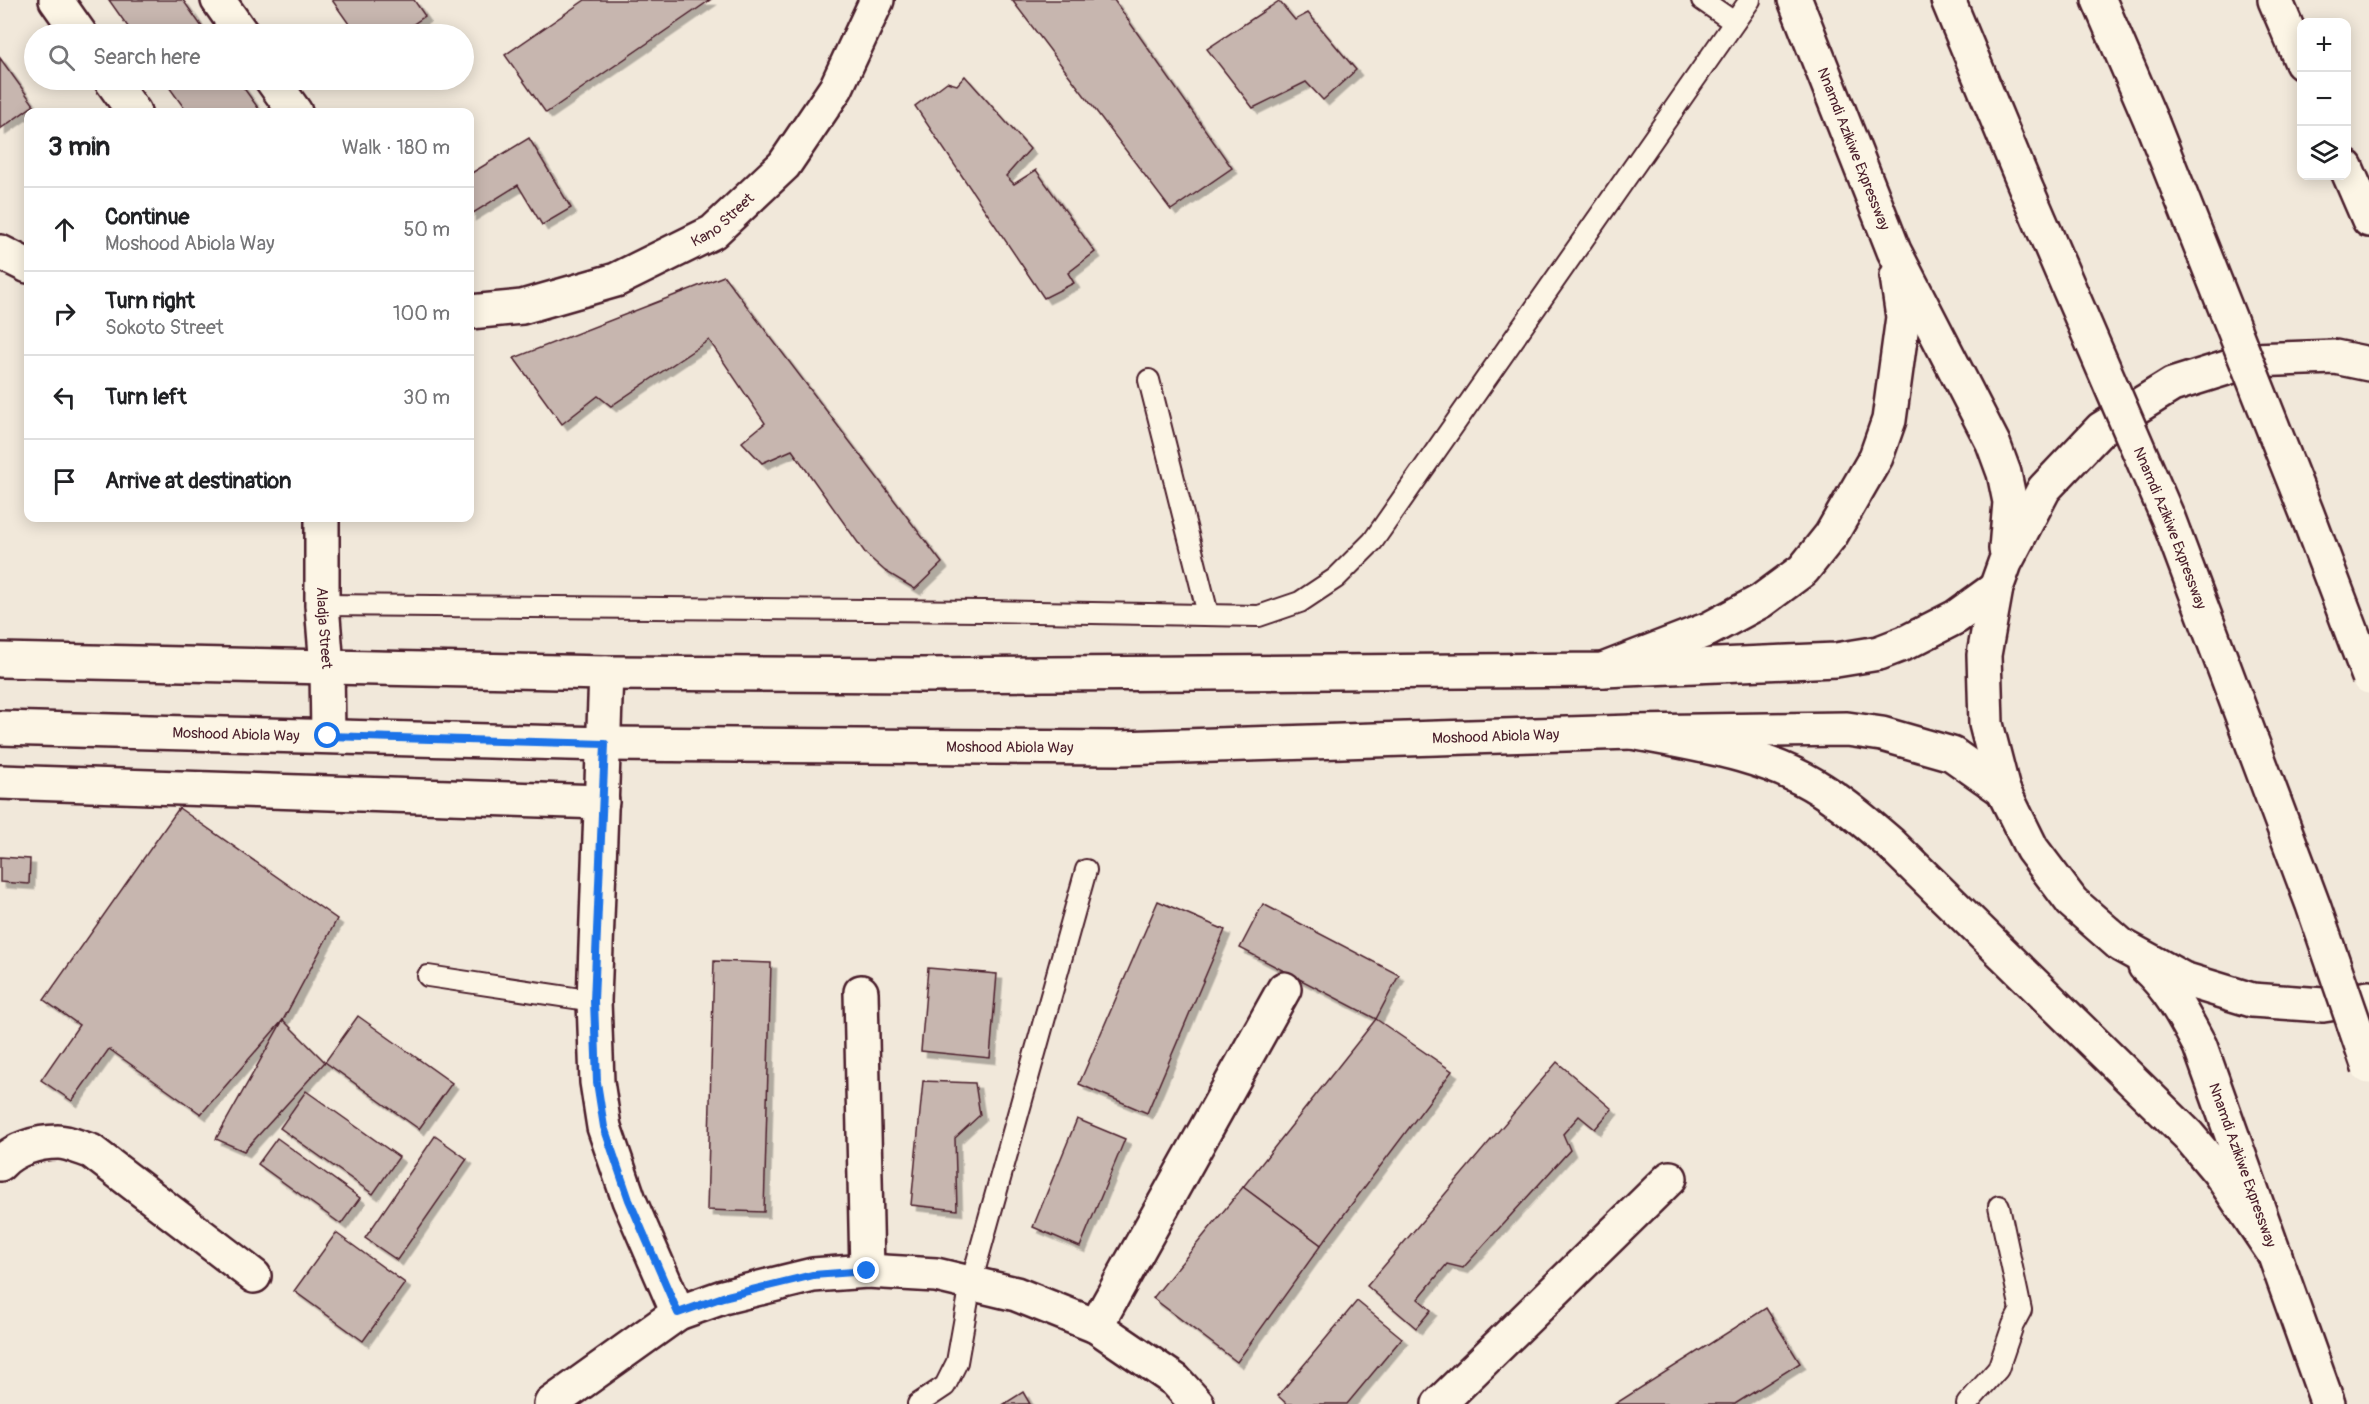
<!DOCTYPE html>
<meta charset="utf-8">
<style>
:root{--surface:#fff;--page:#f2f2f2;--text:#202124;--muted:#757577;--line:#e0e0e0}
body{margin:0;font-family:Pangolin,sans-serif;background:var(--page);color:var(--text)}
.controls{position:absolute;right:18px;top:18px;display:grid;overflow:hidden;border-radius:12px;box-shadow:0 3px 15px #0003}
.controls button{width:54px;height:54px;display:grid;place-items:center;padding:0;border:0;border-bottom:2px solid var(--line);background:var(--surface);color:var(--text);font:30px sans-serif}
.stop{position:absolute;width:18px;height:18px;margin:-14px;border:4px solid #1a73e8;border-radius:50%;background:#fff}
.stop.end{background:#1a73e8;border-color:#fff;box-shadow:0 2px 6px #0008}
.list{margin:0;padding:0;list-style:none}
h2{display:flex;justify-content:space-between;align-items:center;height:78px;margin:0;padding:0 24px;font-size:26px}
h2 small{font-size:20px;font-weight:400;color:var(--muted)}
.list li{display:grid;grid-template-columns:39px 1fr auto;gap:18px;align-items:center;box-sizing:border-box;height:84px;padding:0 24px;border-top:2px solid var(--line)}
.list b{display:block;font-size:22px;white-space:nowrap}
.list p{margin:0;font-size:20px;white-space:nowrap;color:var(--muted)}
.list em{font-size:20px;font-style:normal;color:var(--muted)}
.icon{flex:none;width:33px;height:33px;fill:none;stroke:currentColor;stroke-width:2;stroke-linecap:round;stroke-linejoin:round}
.map{position:relative;flex:none;width:2369px;height:1404px;overflow:hidden}
.search{position:absolute;background:var(--surface);box-shadow:0 3px 15px #0003;left:24px;top:24px;width:450px;height:66px;display:flex;align-items:center;gap:15px;box-sizing:border-box;padding:0 21px;border-radius:33px;color:var(--muted);font-size:22px}
.panel{position:absolute;background:var(--surface);box-shadow:0 3px 15px #0003;left:24px;top:108px;width:450px;height:414px;border-radius:12px}
.map>svg:first-child{display:block}
.building{fill:#c7b6af;stroke:#4a1f2b;stroke-width:1.5;filter:url(#shadow)}
.lines{fill:none;stroke-linecap:round;stroke-linejoin:round}
.service-casing{stroke:#4a1f2b;stroke-width:24}
.minor-casing{stroke:#4a1f2b;stroke-width:38}
.secondary-casing{stroke:#4a1f2b;stroke-width:38}
.trunk-casing{stroke:#4a1f2b;stroke-width:38}
.motorway-casing{stroke:#4a1f2b;stroke-width:38}
.service{stroke:#fcf5e5;stroke-width:20}
.minor{stroke:#fcf5e5;stroke-width:33}
.secondary{stroke:#fcf5e5;stroke-width:33}
.trunk{stroke:#fcf5e5;stroke-width:33}
.motorway{stroke:#fcf5e5;stroke-width:33}
.motorway-bridge-casing{stroke:#4a1f2b;stroke-width:38;stroke-linecap:butt}
.motorway-bridge{stroke:#fcf5e5;stroke-width:33}
.route{stroke:#1a73e8;stroke-width:8}
.labels{text-anchor:middle;stroke-width:4.5;stroke-linejoin:round;paint-order:stroke}
.street-label{font-size:15px;fill:#4a1f2b;stroke:#fcf5e5}
</style>
<div class="map">
<svg width="2369" height="1404" viewBox="0 0 2369 1404">
<defs>
<filter id="shadow"><feDropShadow dx="5.5" dy="5.5" stdDeviation="0" flood-color="#0004"/></filter>
</defs>
<rect width="100%" height="100%" fill="#f1e8da"/>
<filter id="ink" filterUnits="userSpaceOnUse"><feTurbulence type="fractalNoise" baseFrequency=".0167" numOctaves="2"/><feDisplacementMap in="SourceGraphic" scale="12" xChannelSelector="R" yChannelSelector="G"/><feConvolveMatrix kernelMatrix="1 2 1 2 8 2 1 2 1" color-interpolation-filters="sRGB"/></filter>
<g filter="url(#ink)">
<g class="building">
<polygon points="109,0 183,0 207,34 133,34"/>
<polygon points="332,0 414,0 425,16 399,34 356,34"/>
<polygon points="585,0 710,0 546,113 505,55"/>
<polygon points="1012,0 1114,0 1232,168 1171,210"/>
<polygon points="1279,1 1295,20 1308,13 1356,70 1323,100 1306,82 1253,108 1207,49"/>
<polygon points="0,58 34,105 0,129"/>
<polygon points="965,76 1030,149 1006,176 1014,184 1036,170 1095,252 1068,273 1074,283 1044,298 915,106 947,82 957,85"/>
<polygon points="164,80 238,80 261,112 187,112"/>
<polygon points="529,138 571,208 542,225 518,185 470,215 470,174"/>
<polygon points="724,276 942,563 915,589 885,571 866,554 792,450 762,463 742,442 765,423 709,340 611,406 598,396 562,424 514,358"/>
<polygon points="179,808 337,919 283,1020 201,1114 109,1049 72,1101 41,1080 79,1025 44,1000"/>
<polygon points="0,857 30,859 29,884 0,882"/>
<polygon points="1158,901 1225,930 1147,1113 1079,1084"/>
<polygon points="1263,904 1399,975 1376,1019 1240,948"/>
<polygon points="714,961 771,963 764,1212 707,1210"/>
<polygon points="928,968 997,974 990,1058 921,1051"/>
<polygon points="358,1016 452,1083 419,1129 325,1062"/>
<polygon points="1376,1019 1452,1071 1321,1245 1243,1187"/>
<polygon points="283,1020 325,1062 244,1151 216,1139"/>
<polygon points="1557,1062 1612,1109 1595,1129 1579,1116 1563,1134 1570,1150 1463,1268 1447,1264 1418,1299 1431,1310 1416,1328 1367,1286"/>
<polygon points="923,1081 975,1083 980,1115 955,1138 957,1210 911,1205"/>
<polygon points="306,1091 399,1157 373,1194 280,1128"/>
<polygon points="1077,1119 1125,1139 1080,1247 1033,1227"/>
<polygon points="435,1136 467,1159 397,1260 365,1238"/>
<polygon points="277,1138 360,1198 341,1224 258,1164"/>
<polygon points="1243,1187 1321,1245 1237,1362 1153,1298"/>
<polygon points="336,1233 405,1283 363,1341 294,1291"/>
<polygon points="1357,1301 1402,1338 1347,1404 1287,1404 1278,1396"/>
<polygon points="1766,1308 1800,1363 1735,1404 1615,1404"/>
<polygon points="1023,1392 1030,1404 1004,1404"/>
</g>
<g class="lines">
<g class="service-casing">
<g id="service">
<polyline points="1702,0 1734,22"/>
<polyline points="1149,380 1208,614"/>
<polyline points="322,605 983,611 1259,616 1300,602 1336,578 1373,541 1750,0"/>
<polyline points="428,976 594,1001"/>
<polyline points="918,1404 945,1386 957,1362 971,1283 1086,870"/>
<polyline points="1967,1404 1998,1369 2013,1325 2021,1310 1999,1206"/>
</g>
</g>
<g class="minor-casing">
<g id="minor">
<polyline points="56,0 80,34"/>
<polyline points="218,0 242,34"/>
<polyline points="111,80 134,112"/>
<polyline points="272,80 295,112"/>
<polyline points="0,252 28,266"/>
<path id="s1" d="M 470,312 L 522,307 L 616,280 L 713,232 L 784,165 L 836,88 L 877,0"/>
<path id="s2" d="M 322,518 L 322,605 L 327,667 L 328,736"/>
<polyline points="606,673 594,1001 597,1082 604,1127 629,1200 678,1313"/>
<polyline points="0,782 602,802"/>
<polyline points="861,992 867,1271"/>
<path d="M 0,1164 C 13,1149 38,1142 58,1142 C 68,1142 80,1148 91,1151 L 254,1276"/>
<polyline points="1096,1326 1284,989"/>
<polyline points="551,1404 678,1313 723,1297 813,1275 867,1271 936,1275 1016,1294 1096,1326 1175,1380 1197,1404"/>
<polyline points="1439,1404 1670,1178"/>
</g>
</g>
<g class="secondary-casing">
<g id="secondary">
<polyline points="0,660 606,673 921,675 1603,670 1836,660 1879,653 1905,643 1956,617 1996,588"/>
<path id="s3" d="M 0,728 L 605,744 L 1120,748 L 1632,732 L 1847,729 L 1882,734 L 1952,754 L 2003,790"/>
</g>
</g>
<g class="trunk-casing">
<g id="trunk">
<path id="s4" d="M 1795,0 L 1894,251 L 1993,443 L 2004,473 L 2010,502 L 2006,549"/>
<polyline points="2275,0 2302,63"/>
<polyline points="2346,167 2369,220"/>
<polyline points="2369,364 2335,357 2252,360 2172,385 2101,429 2044,489 2005,563 1996,588 1984,655 1986,724 2003,790 2032,849 2072,902 2121,945 2183,979 2252,1000 2323,1005 2369,998"/>
<polyline points="1603,670 1709,629 1761,601 1803,570 1831,535 1876,457 1889,420 1903,317 1897,276"/>
<path d="M 1632,732 C 1695,744 1767,754 1822,790 C 1847,806 1869,825 1891,844 L 2188,1135 L 2219,1172 L 2275,1255"/>
<path id="s5" d="M 2145,966 C 2170,989 2184,1016 2200,1046 L 2328,1404"/>
</g>
</g>
<g class="motorway-casing">
<g id="motorway">
<polyline points="1948,0 2028,193"/>
<polyline points="2099,0 2152,123"/>
</g>
</g>
<use href="#service" class="service"/>
<use href="#minor" class="minor"/>
<use href="#secondary" class="secondary"/>
<use href="#trunk" class="trunk"/>
<use href="#motorway" class="motorway"/>
<g class="motorway-bridge-casing">
<g id="motorway-bridge">
<polyline points="2152,123 2306,511 2369,677"/>
<path id="s6" d="M 2028,193 L 2168,518 L 2313,905 L 2369,1067"/>
</g>
</g>
<use href="#motorway-bridge" class="motorway-bridge"/>
</g>
</g>
<g class="lines" filter="url(#ink)">
<polyline class="route" points="328,736 605,744 594,1001 597,1082 604,1127 629,1200 678,1313 723,1297 813,1275 867,1271"/>
</g>
<g class="labels">
<g class="street-label">
<text dy="5" stroke="none"><textPath href="#s4" startOffset="160">Nnamdi Azikiwe Expressway</textPath></text>
<text dy="5" stroke="none"><textPath href="#s1" startOffset="273">Kano Street</textPath></text>
<text dy="5" stroke="none"><textPath href="#s6" startOffset="364">Nnamdi Azikiwe Expressway</textPath></text>
<text dy="5" stroke="none"><textPath href="#s2" startOffset="110">Aladja Street</textPath></text>
<text dy="5" stroke="none"><textPath href="#s3" startOffset="236">Moshood Abiola Way</textPath></text>
<text dy="5" stroke="none"><textPath href="#s3" startOffset="1496">Moshood Abiola Way</textPath></text>
<text dy="5" stroke="none"><textPath href="#s3" startOffset="1010">Moshood Abiola Way</textPath></text>
<text dy="5" stroke="none"><textPath href="#s5" startOffset="224">Nnamdi Azikiwe Expressway</textPath></text>
</g>
</g>
</svg>
<div class="controls">
<button>+</button>
<button>−</button>
<button><svg class="icon" aria-label="layers" viewBox="0 0 24 24"><path d="M12 4l9 5-9 5-9-5zM3 14l9 5 9-5"/></svg></button>
</div>
<div class="stop" style="left:328px;top:736px"></div>
<div class="stop end" style="left:867px;top:1271px"></div>
<div class="search"><svg class="icon" aria-label="search" viewBox="0 0 24 24"><circle cx="10" cy="10" r="6"/><path d="M15 15l6 6"/></svg>Search here</div>
<section class="panel">
<h2>3 min<small>Walk · 180 m</small></h2>
<ul class="list">
<li><svg class="icon" aria-label="ahead" viewBox="0 0 24 24"><path d="M12 20V5M6 11l6-6 6 6"/></svg><div><b>Continue</b><p>Moshood Abiola Way</p></div><em>50 m</em></li>
<li><svg class="icon" aria-label="right" viewBox="0 0 24 24"><path d="M7 20v-9h11M14 6l5 5-5 5"/></svg><div><b>Turn right</b><p>Sokoto Street</p></div><em>100 m</em></li>
<li><svg class="icon" aria-label="left" viewBox="0 0 24 24"><path d="M17 20v-9H6M10 6l-5 5 5 5"/></svg><div><b>Turn left</b></div><em>30 m</em></li>
<li><svg class="icon" aria-label="arrive" viewBox="0 0 24 24"><path d="M6 21V4h12l-3 4 3 4H6"/></svg><div><b>Arrive at destination</b></div></li>
</ul>
</section>
</div>
